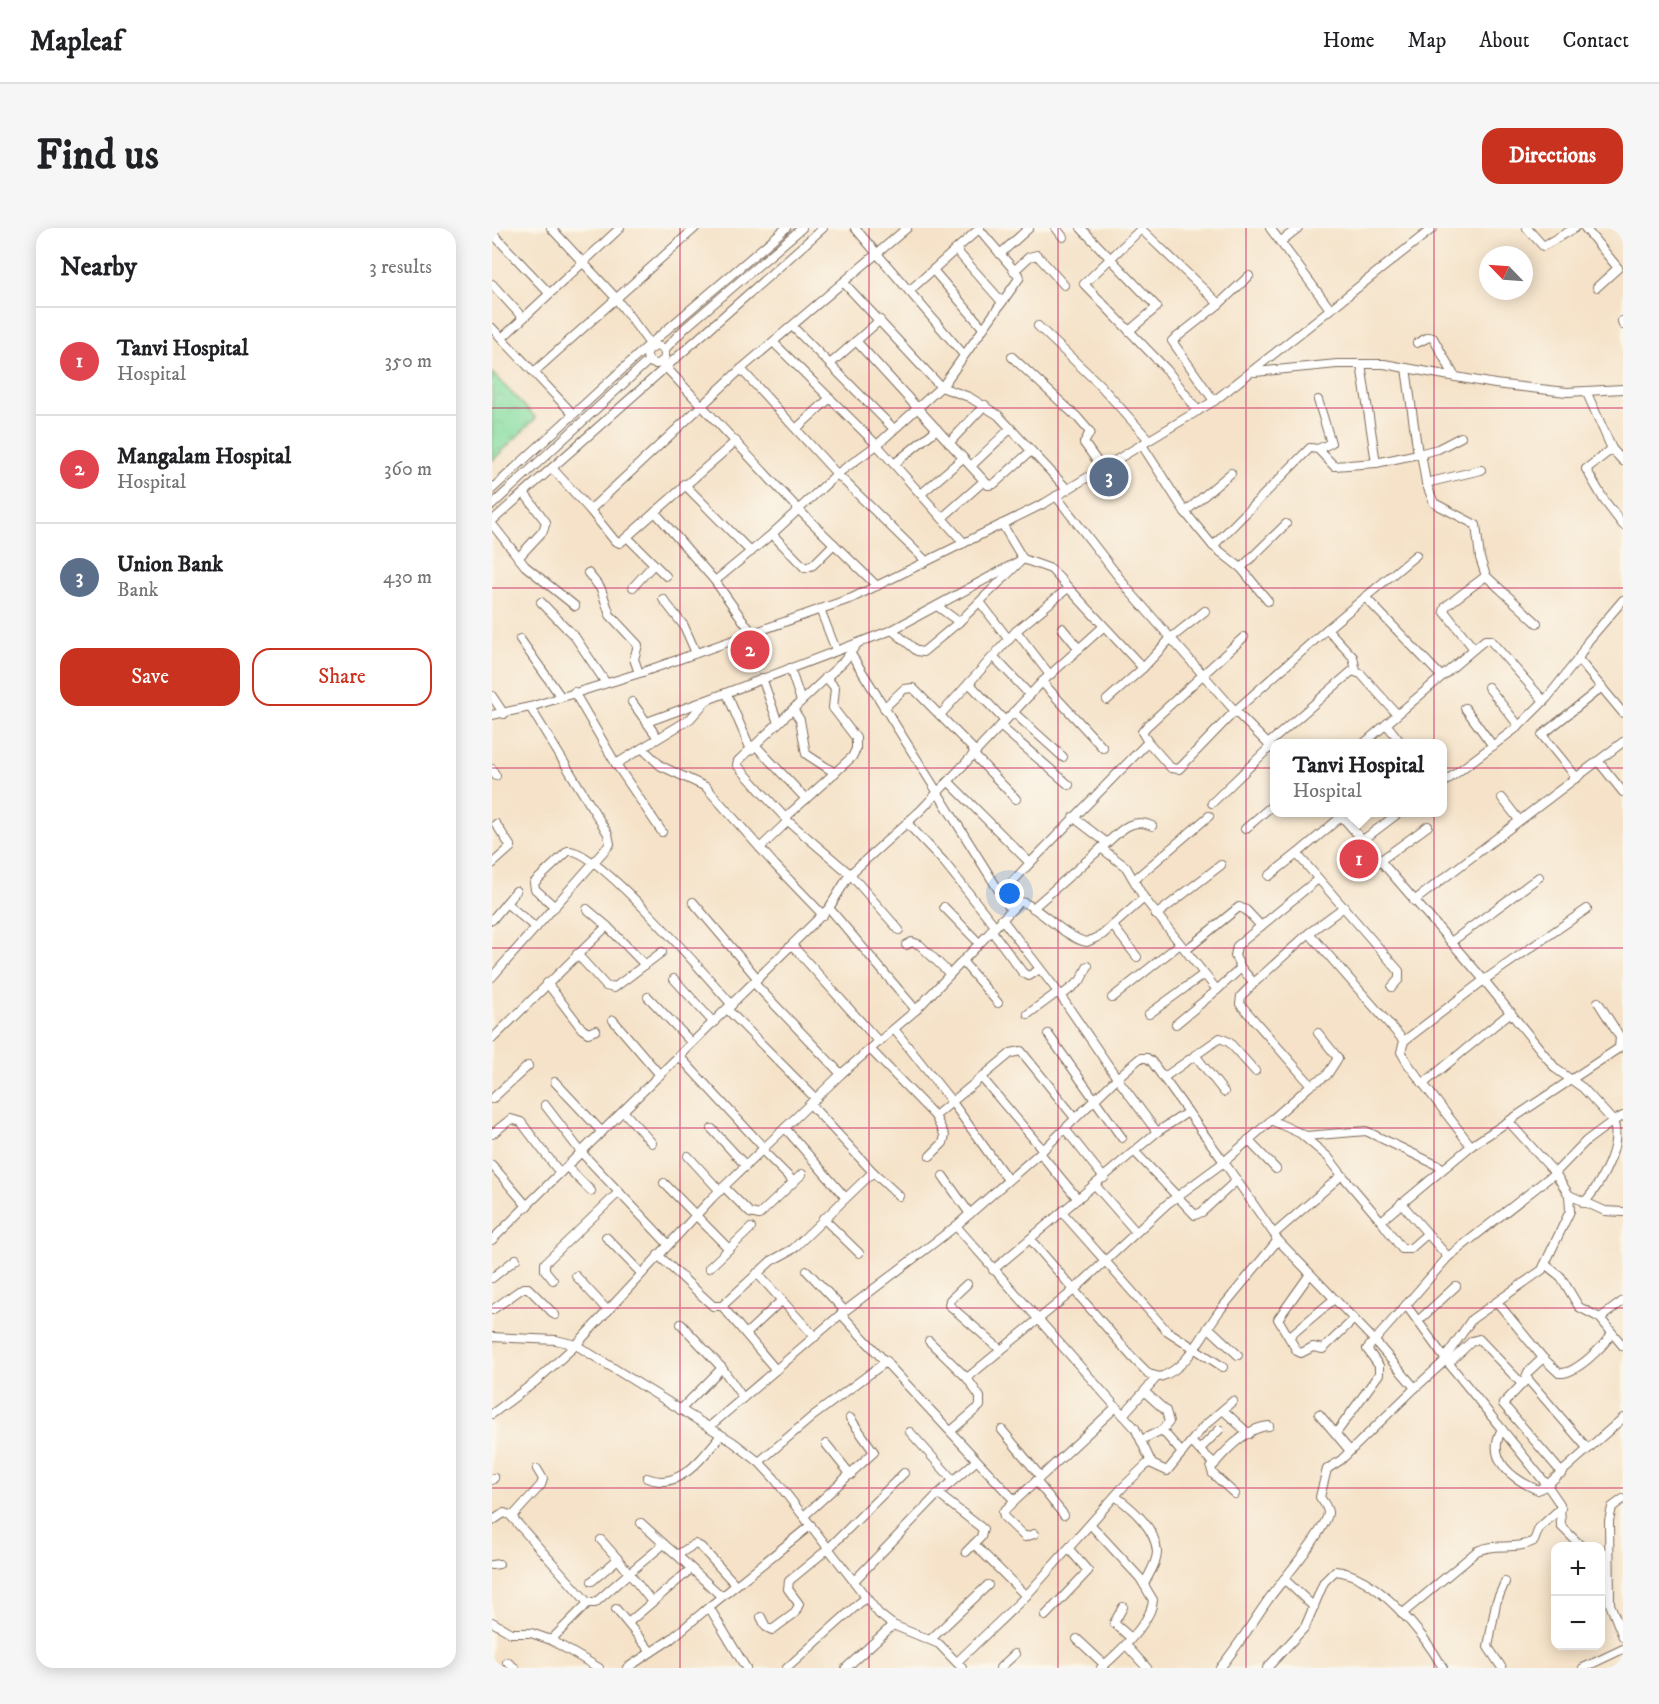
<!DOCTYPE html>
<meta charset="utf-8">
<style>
:root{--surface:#fff;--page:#f6f6f6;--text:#202124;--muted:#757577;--line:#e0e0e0;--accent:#c8321e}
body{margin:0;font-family:"IM FELL DW Pica",serif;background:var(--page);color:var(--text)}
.controls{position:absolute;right:18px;bottom:18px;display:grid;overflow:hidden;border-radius:12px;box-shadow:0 3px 15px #0003}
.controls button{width:54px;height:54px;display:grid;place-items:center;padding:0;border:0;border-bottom:2px solid var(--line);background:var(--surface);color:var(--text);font:30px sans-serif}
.compass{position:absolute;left:987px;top:18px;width:54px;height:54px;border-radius:50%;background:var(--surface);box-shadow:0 3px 15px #0003;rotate:295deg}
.you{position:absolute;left:518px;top:666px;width:21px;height:21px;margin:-15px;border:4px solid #fff;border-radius:50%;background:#1a73e8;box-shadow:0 0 0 9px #1a73e833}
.badge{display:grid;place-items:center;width:39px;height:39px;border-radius:50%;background:var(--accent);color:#fff;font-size:20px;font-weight:700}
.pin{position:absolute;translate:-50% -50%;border:3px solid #fff;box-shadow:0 2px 6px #0006}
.popup{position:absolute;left:778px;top:511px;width:177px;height:78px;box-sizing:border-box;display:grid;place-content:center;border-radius:12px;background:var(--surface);filter:drop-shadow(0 2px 4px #0005);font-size:20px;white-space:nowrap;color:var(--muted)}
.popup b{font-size:22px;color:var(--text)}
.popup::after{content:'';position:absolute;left:50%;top:100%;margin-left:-12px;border:12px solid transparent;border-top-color:var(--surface)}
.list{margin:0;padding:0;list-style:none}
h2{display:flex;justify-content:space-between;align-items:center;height:78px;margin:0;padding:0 24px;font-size:26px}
h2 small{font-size:20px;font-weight:400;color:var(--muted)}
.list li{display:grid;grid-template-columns:39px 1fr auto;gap:18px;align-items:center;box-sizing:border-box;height:108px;padding:0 24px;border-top:2px solid var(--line)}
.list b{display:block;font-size:22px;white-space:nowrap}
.list p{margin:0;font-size:20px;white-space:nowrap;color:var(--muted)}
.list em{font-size:20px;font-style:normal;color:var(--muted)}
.actions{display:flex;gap:12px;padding:18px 24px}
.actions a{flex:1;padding:14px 0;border:2px solid var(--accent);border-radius:18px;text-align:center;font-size:21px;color:var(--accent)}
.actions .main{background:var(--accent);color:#fff}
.map{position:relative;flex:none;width:1131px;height:1440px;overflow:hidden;border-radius:18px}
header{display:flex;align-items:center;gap:36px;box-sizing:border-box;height:84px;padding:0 30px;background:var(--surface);border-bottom:2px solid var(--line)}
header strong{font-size:28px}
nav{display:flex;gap:33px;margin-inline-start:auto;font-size:21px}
.intro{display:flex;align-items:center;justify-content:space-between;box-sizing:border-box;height:144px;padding:0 36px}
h1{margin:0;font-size:42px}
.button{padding:15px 27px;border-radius:18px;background:var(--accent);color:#fff;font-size:21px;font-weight:700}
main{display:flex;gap:36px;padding:0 36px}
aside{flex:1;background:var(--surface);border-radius:18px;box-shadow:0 3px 15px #0003}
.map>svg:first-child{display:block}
.park{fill:url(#park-crowns);stroke:#608460;stroke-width:1.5}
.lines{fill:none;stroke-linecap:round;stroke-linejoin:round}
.minor-casing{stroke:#7c6a5a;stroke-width:10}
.minor{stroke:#fff;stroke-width:8}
.grid{fill:none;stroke:#c2185b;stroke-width:1.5;stroke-opacity:0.55}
</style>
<header>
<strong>Mapleaf</strong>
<nav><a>Home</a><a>Map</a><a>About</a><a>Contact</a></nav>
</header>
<div class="intro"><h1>Find us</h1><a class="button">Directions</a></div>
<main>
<aside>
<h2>Nearby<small>3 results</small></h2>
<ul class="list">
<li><span class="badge" style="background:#e0444e">1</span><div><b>Tanvi Hospital</b><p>Hospital</p></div><em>350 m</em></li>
<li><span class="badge" style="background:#e0444e">2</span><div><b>Mangalam Hospital</b><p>Hospital</p></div><em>360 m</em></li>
<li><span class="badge" style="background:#5c6f8a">3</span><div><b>Union Bank</b><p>Bank</p></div><em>430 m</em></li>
</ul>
<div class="actions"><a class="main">Save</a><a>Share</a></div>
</aside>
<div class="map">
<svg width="1131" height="1440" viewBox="0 0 1131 1440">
<defs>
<pattern id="park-crowns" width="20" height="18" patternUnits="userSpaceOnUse" patternTransform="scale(1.5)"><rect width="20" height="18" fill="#86dda1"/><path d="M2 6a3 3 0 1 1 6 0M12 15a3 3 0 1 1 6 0" fill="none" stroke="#75be8a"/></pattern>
</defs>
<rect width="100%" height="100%" fill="#fbf7ec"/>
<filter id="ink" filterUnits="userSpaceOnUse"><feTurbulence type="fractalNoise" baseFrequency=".0167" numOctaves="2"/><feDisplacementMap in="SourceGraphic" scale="12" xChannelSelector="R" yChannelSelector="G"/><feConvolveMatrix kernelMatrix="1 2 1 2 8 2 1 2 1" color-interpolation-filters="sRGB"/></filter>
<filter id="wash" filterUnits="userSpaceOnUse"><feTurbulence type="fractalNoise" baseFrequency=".008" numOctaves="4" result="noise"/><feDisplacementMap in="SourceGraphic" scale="24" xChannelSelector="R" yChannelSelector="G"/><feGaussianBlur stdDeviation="1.35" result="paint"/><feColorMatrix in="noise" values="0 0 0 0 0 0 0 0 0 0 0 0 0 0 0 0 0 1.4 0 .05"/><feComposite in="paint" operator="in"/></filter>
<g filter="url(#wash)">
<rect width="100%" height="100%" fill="#f5e2c8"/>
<polygon class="park" points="0,145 44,190 0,233"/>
</g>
<g filter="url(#ink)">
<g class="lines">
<g class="minor-casing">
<g id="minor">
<polyline points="59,0 123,69 161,120"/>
<polyline points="363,0 472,127"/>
<polyline points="564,0 571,9"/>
<polyline points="589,0 665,79 637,103"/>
<polyline points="648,0 727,76 680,113 722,173"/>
<polyline points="778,0 838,81"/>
<polyline points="1035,0 1051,18 1083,0"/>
<polyline points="1093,0 1126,40 1105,59"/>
<polyline points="649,1 592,56 675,142 706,183"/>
<polyline points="0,5 57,65"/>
<polyline points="788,14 806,0"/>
<polyline points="464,22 510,74"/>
<polyline points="508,26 537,0"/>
<polyline points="441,42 491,100"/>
<polyline points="522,43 537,29 545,27 572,57"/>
<polyline points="0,56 31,90"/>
<polyline points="353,56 449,159 477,169 506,187 575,261"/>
<polyline points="417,63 488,0"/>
<polyline points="727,76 757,48"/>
<polyline points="1130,93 1131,97"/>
<polyline points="300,98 402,201"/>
<polyline points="546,98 608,157 657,212"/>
<polyline points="0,100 81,186"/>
<polyline points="10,110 128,0"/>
<polyline points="364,113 496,257 502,256 539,223"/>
<polyline points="281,114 385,217 472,315"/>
<polyline points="925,115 937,109 941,110 963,149"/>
<circle cx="164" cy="127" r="9"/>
<polyline points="173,121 193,100 310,0"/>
<polyline points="520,129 585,189 598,204 592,215 610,240"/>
<polyline points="169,134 307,282 385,358"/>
<polyline points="338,136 388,92"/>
<polyline points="869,136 884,235"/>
<polyline points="249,141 345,246 434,333"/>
<polyline points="42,144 203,0"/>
<polyline points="763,144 845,136 892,136 1003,156 1075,164 1131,161"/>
<polyline points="1094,163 1120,221"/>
<polyline points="305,200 338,170"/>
<polyline points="457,215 493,177"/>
<polyline points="650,217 693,284 721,318 818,220 826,221 842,238 884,235 926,226 914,140"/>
<polyline points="826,221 839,215 826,172"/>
<polyline points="929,225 934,255 942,275 984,297 988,330 994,348 1045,395"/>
<polyline points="926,226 946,221 969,209"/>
<polyline points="1131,233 1120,221 1094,241 1112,272 1131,297"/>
<polyline points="402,236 445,201"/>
<polyline points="479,238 519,200"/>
<polyline points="60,240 98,282 249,141 415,0"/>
<polyline points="934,255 989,242"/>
<polyline points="192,256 259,324"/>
<polyline points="0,261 158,116 294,0"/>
<polyline points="429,266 471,230"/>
<polyline points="564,268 639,365 743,483 783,523"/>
<polyline points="0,277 156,133"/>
<polyline points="98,282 123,313 128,315 244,213"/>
<polyline points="163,284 223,353 280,306 345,246 385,217 452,156 528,49 487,1"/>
<polyline points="693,284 739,245"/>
<polyline points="450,290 492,253"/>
<polyline points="0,293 331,0"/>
<polyline points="0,296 33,338 83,378"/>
<polyline points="280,306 313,340 321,337 342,316"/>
<polyline points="135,309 174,348"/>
<polyline points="721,318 749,340 794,296"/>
<polyline points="26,330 51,303 54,294 32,265"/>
<polyline points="749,340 776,373"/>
<polyline points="96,345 109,361 118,387 146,417 142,431 147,445"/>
<polyline points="223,353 260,405"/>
<polyline points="141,359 162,336"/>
<polyline points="873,369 949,448"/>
<polyline points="171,371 192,398 204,425"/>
<polyline points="49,374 83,409 114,455"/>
<polyline points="488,374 517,412"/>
<polyline points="445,378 467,394"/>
<polyline points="328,381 344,422"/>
<polyline points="570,400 587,421"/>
<polyline points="835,401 861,429 864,443"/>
<polyline points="400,402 425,423 431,424 467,394 531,331 510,296"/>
<polyline points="524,403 558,447"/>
<polyline points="28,411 69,469"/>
<polyline points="365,416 352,433 246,533 245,537 296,593 358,646 407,702"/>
<polyline points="982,421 993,412 998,412 1052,473"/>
<polyline points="359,426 519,682"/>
<polyline points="502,429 538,467"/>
<polyline points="1086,431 1131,485"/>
<polyline points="298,440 309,473"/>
<polyline points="270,450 286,495"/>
<polyline points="550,454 611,520"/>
<polyline points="477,455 524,403 576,360"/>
<polyline points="996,459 1027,498"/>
<polyline points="82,464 124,536 170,604"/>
<polyline points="235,466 259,522"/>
<polyline points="0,468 12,486"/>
<polyline points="615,472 651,440"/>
<polyline points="140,474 166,510"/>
<polyline points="392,480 412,461 421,460 483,523"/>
<polyline points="973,480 1001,518"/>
<polyline points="301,481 308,492 314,526 343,545"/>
<polyline points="521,484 571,529"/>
<polyline points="449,486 477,455 513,493"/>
<polyline points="0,487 38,479 151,444 360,370 553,275 722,173 941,0"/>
<polyline points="155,494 215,472"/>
<polyline points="895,497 910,516"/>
<polyline points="508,498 577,557"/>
<polyline points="656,514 679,540 687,541 743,483 835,401 924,327"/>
<polyline points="776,516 860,443 869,446 905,486"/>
<polyline points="871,516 982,421 952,383 954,378 994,348"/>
<polyline points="263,517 314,571"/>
<polyline points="150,520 169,538 214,559 283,637 331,687"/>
<polyline points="481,526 524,571"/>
<polyline points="1106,533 1131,564"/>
<polyline points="124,536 198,491 215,472 400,402 531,331 559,341 651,440 679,410 713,383"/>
<polyline points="0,541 4,548"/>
<polyline points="1085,550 1050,507 1110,459"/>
<polyline points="456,553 538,635 656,514 650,504 655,498 752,409"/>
<polyline points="951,555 1027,498 1055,470 1086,431 1096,413 1131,372"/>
<polyline points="1010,570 1027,592"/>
<polyline points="720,575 779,518"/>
<polyline points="846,584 992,752 1095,681"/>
<polyline points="850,588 805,626 907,743 907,751 900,759"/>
<polyline points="293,590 360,529 364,521 364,510 341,480 343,460 334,449"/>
<polyline points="855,594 867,584"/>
<polyline points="415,595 452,634 503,698"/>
<polyline points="753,601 783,575"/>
<polyline points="871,612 908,584"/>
<path d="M 615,615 C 629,602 640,589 660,598"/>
<polyline points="268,620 296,593"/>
<polyline points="609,620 634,639 652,670"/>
<polyline points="889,632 936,598"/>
<polyline points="0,636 19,619 4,596"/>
<polyline points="777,648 805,626"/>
<polyline points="643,651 717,588"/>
<polyline points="509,666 538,635"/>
<polyline points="922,673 1131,514"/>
<polyline points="201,674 266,751"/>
<polyline points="14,675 44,700"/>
<path d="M 63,679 L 43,661 L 42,655 L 76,623 C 103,618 218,752 240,777"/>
<polyline points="452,679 487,715"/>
<polyline points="337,680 424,782"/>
<polyline points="541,680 615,615 581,589"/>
<polyline points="95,681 115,698"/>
<polyline points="664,687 729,637"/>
<polyline points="510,691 566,764 625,850 551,922 464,998 349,1086 522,1272"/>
<polyline points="0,692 24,663"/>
<polyline points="621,698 645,729"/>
<polyline points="499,702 531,745 537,748 548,741"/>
<polyline points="817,705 912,813 992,752 1064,841 1091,860 1121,893 1094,913 1063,945 956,1029 914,1077 954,1132 1055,1257 1131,1190"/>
<polyline points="959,714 1047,649"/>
<polyline points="300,717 387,814"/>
<polyline points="414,717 420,714 428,717 458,746"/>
<polyline points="694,722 747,679 754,682 769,698"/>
<polyline points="85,726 114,758 122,760 170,724"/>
<polyline points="470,733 506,775"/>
<polyline points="749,740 743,728 745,718 826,651"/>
<polyline points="0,749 118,616 116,606 38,479"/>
<polyline points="182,751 222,795"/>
<polyline points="55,755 90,801 96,805 104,802"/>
<polyline points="262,755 349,846"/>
<polyline points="569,768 588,753 596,738"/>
<polyline points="156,769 200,815"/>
<polyline points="620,770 688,716"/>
<polyline points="235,781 324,871"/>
<polyline points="536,786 566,764"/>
<polyline points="657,786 712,746"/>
<polyline points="121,792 168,847"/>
<polyline points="684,796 725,762"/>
<polyline points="402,801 460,874 516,952"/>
<polyline points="556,806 630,910"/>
<polyline points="0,811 115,698 153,737"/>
<polyline points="912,813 909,824 916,836 979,918"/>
<polyline points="378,821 443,888 519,825 529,823 583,890"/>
<polyline points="703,827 732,864"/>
<polyline points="188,829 272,920"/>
<polyline points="490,850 551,922"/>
<polyline points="671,850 728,810 737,814 763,843"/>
<polyline points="63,854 110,904"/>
<polyline points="931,856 1019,784"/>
<polyline points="819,857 835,847 846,830 826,805"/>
<polyline points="0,871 36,838"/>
<polyline points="53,877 89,924 176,1016"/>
<polyline points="131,883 160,915"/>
<polyline points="779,892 814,908 874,903 951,940"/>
<polyline points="293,900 353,969"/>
<polyline points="220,901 254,938"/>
<polyline points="573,901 612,950"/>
<polyline points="665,904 625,850 648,830 655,830 660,834 732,934 819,857 748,776 749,768 762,755"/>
<polyline points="0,906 19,891 29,894 68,945"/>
<polyline points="810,907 836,929 850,947"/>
<polyline points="756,912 784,941"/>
<polyline points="270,922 302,954"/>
<polyline points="643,924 703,987 710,984 745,952"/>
<polyline points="548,925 586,971"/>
<polyline points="196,928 228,963"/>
<polyline points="438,928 451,915 453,908 443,888"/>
<polyline points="0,937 35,978"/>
<polyline points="75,939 99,963"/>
<polyline points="381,944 407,968"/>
<polyline points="451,948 478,986"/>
<polyline points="172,955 237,1021"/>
<polyline points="603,957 644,1004"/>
<polyline points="232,959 258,985 267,987 310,946"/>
<polyline points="1077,967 1113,983 1131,984"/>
<polyline points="909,975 956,1029"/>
<path d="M 1092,975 C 1108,957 1131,917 1121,893 L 1131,888"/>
<polyline points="570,984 674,1102 731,1139"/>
<polyline points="331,990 367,1025"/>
<polyline points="889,993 910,1021 918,1021 935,1006"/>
<polyline points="464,998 624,1179 511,1284 512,1289 533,1309 542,1306"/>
<polyline points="114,1009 149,1045"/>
<polyline points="784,1010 882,1112 923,1160 954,1132"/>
<path d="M 538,1011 L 640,1129 L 657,1146 L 668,1149 C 697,1140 711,1104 729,1081 C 748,1058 767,1035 786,1012"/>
<polyline points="0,1012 337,680 358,646 429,582 550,454 611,399"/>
<polyline points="166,1027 221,1078 230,1078"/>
<polyline points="1053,1036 1069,1049 1087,1079 1108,1090 1131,1118"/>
<polyline points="217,1040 259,1000"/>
<polyline points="501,1042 665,904 696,884"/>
<polyline points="315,1043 353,1083"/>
<polyline points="265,1045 323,1109"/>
<polyline points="818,1046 786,1091 805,1123 809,1125 821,1119 831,1121 862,1091"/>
<polyline points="84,1048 116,1083"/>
<polyline points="0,1050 24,1031"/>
<polyline points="61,1052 53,1042 53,1035 127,964"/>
<polyline points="475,1056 458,1072 457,1077 509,1122"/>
<path d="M 1005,1074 L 1051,1130 L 1067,1145 C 1083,1147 1112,1118 1120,1105"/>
<polyline points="0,1082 31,1060 36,1060 63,1087"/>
<polyline points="1108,1090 1131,1073"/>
<polyline points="926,1093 964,1058"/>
<polyline points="189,1096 230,1140"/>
<polyline points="716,1099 746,1127"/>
<polyline points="254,1106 290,1072"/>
<polyline points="798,1108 842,1071"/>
<polyline points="0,1109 64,1112 84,1117 241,1214 267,1234 282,1250 387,1386 401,1397 447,1416 470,1440"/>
<polyline points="437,1113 475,1150"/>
<polyline points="953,1130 980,1091 1050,1042 1078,983 1077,967 1063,945 1017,894"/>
<polyline points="1051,1130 1036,1144 1034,1149 1096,1221"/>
<polyline points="957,1135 980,1113 987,1111 1030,1156"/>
<polyline points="284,1142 230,1078 279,1033 301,1021 381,944 318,876"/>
<polyline points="1035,1151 1011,1176 1070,1245"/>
<polyline points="624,1179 643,1200 660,1236 675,1243 712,1198 741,1173"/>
<polyline points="188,1182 230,1140 251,1170"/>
<polyline points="731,1182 757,1206"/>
<path d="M 0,1186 L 43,1154 L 84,1117 L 220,970 L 349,846 L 424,782 L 527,674 C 540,672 573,711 595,714 L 610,707 L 652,670 L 725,762 L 749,740 L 762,755 L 817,705 L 852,679"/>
<polyline points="827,1186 858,1223"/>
<polyline points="631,1187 665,1149"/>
<polyline points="217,1199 349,1086"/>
<path d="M 1010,1201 C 993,1231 1020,1251 1046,1262 L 1055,1257 L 1068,1276 L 1069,1298 L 1089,1318"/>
<polyline points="510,1202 548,1248"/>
<polyline points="670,1202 690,1225"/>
<polyline points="459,1203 488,1178 488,1169 475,1150 582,1062 675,976 732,934 782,1006 850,947 889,993 979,918 1127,820 1128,809 1106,774"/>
<polyline points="418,1204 461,1252"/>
<polyline points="845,1204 887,1146 887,1138 875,1121 914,1077"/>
<polyline points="649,1212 670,1202 677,1194 674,1183 654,1165"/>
<polyline points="699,1214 723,1236"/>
<polyline points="334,1216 359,1247"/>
<polyline points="707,1222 727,1202"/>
<polyline points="267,1234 321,1188 395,1133"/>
<path d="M 155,1250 C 187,1264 212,1228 229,1207"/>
<polyline points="0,1252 2,1250"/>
<polyline points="544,1253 572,1287"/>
<polyline points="446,1266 491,1301 489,1309 474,1324"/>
<path d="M 743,1266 L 721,1246 L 719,1240 C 732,1224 755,1199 777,1198"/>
<path d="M 623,1268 C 640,1280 664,1301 665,1324 C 665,1335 657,1346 652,1356"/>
<polyline points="1131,1271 1120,1279 1117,1293 1118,1376 1131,1409"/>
<polyline points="312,1288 382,1224 358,1190"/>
<polyline points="20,1289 49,1257 51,1251 45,1241"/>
<polyline points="0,1293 12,1285 18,1287 96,1375 103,1375 137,1345 160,1374"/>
<polyline points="149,1295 172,1316"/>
<path d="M 599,1297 L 648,1350 L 661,1372 C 660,1394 625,1426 609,1440"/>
<polyline points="109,1312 126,1331"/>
<polyline points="482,1316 534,1368"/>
<polyline points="185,1327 229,1368"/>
<polyline points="0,1337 7,1336"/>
<polyline points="1108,1350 1117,1363"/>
<polyline points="792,1351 822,1379"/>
<polyline points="100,1353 126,1331 137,1345 172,1316 185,1327 203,1316 209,1319 243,1356"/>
<polyline points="362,1353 446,1266 484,1233"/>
<polyline points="631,1379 622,1395 639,1410"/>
<polyline points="124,1381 159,1424"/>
<path d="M 910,1386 L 985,1323 C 1003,1314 1024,1323 1042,1313 L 1047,1300 L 1069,1280"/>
<polyline points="553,1388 596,1343 577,1321"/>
<polyline points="269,1389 274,1399 280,1402 303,1385 307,1376 296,1361 297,1353 337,1320 412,1245"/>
<polyline points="0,1394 19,1405 39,1405 59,1412 107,1440"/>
<polyline points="136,1395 199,1341"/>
<polyline points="439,1411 496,1357"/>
<polyline points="585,1411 613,1437"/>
<polyline points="59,1412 96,1375"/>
<polyline points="634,1417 655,1440"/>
<polyline points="15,1434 23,1440"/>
<polyline points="465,1434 534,1368 630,1260 658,1233"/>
<polyline points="135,1440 179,1411 217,1379"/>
<polyline points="254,1440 217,1379 319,1297"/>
<polyline points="295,1440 373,1370"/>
<polyline points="354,1440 401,1397"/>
<polyline points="508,1440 523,1426"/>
<path d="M 728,1440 C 746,1418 760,1395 776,1372 C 787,1356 835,1301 836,1285 C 836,1279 831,1274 828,1269 L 835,1241 L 849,1232 L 923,1160"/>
<path d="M 775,1440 L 813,1399 L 832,1354 L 843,1343 C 884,1346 933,1407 951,1440"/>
<polyline points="1010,1440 996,1419 1004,1375 1013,1354"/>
<polyline points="1091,1440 1131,1421"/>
</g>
</g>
<use href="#minor" class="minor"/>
</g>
</g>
<path class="grid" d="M 188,0 L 188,1440M 377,0 L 377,1440M 566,0 L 566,1440M 754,0 L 754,1440M 942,0 L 942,1440M 0,180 L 1131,180M 0,360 L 1131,360M 0,540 L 1131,540M 0,720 L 1131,720M 0,900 L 1131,900M 0,1080 L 1131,1080M 0,1260 L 1131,1260"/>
</svg>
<div class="controls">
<button>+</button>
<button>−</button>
</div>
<svg class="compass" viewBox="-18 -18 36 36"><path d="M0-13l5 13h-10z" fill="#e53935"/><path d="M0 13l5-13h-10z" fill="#757577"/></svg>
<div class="you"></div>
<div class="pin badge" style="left:867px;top:631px;background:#e0444e">1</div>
<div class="popup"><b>Tanvi Hospital</b>Hospital</div>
<div class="pin badge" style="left:258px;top:422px;background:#e0444e">2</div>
<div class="pin badge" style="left:617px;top:249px;background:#5c6f8a">3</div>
</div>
</main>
